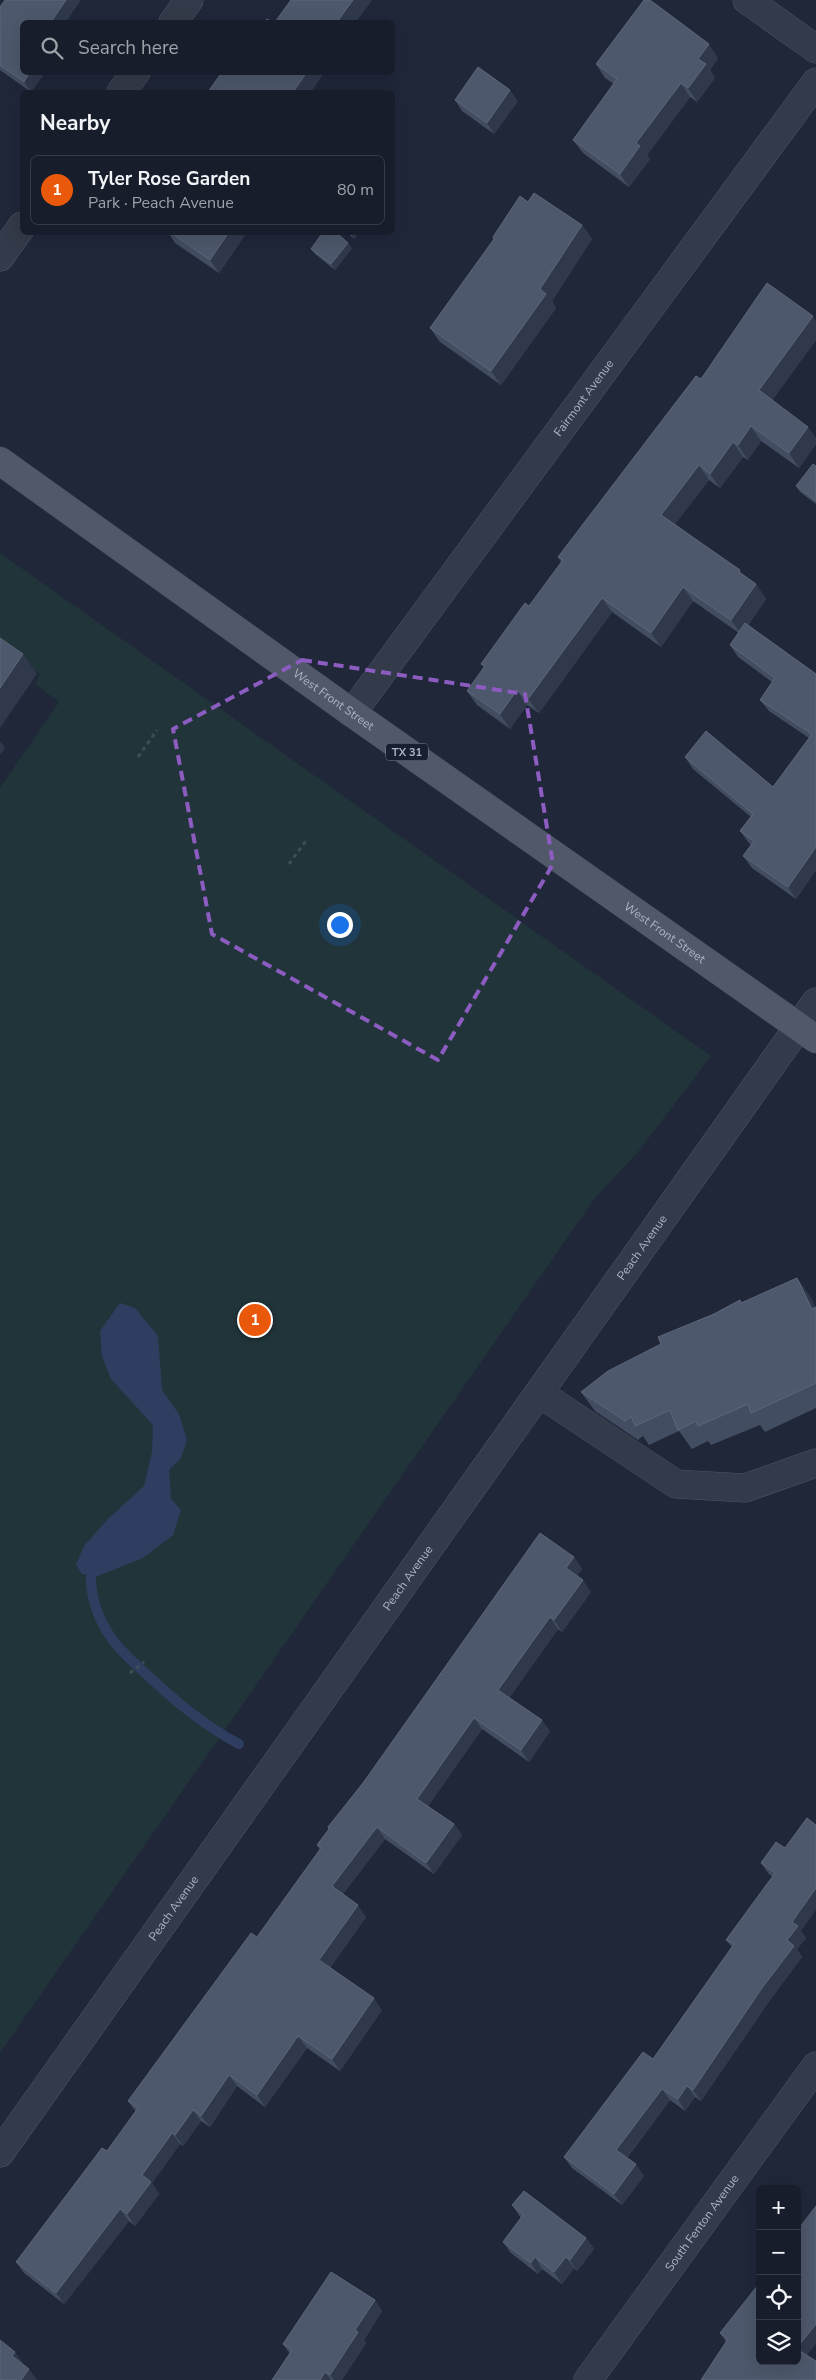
<!DOCTYPE html>
<meta charset="utf-8">
<style>
:root{--surface:#171d2b;--page:#202633;--text:#f1f3f6;--muted:#9ea2a9;--line:#363b47;--accent:#ea580c}
body{margin:0;font-family:"Nunito Sans",sans-serif;background:var(--page);color:var(--text)}
.controls{position:absolute;right:15px;bottom:15px;display:grid;overflow:hidden;border-radius:8px;box-shadow:0 5px 20px #0002}
.controls button{width:45px;height:45px;display:grid;place-items:center;padding:0;border:0;border-bottom:1px solid var(--line);background:var(--surface);color:var(--text);font:25px sans-serif}
.you{position:absolute;left:339px;top:924px;width:18px;height:18px;margin:-12px;border:4px solid #fff;border-radius:50%;background:#1a73e8;box-shadow:0 0 0 8px #1a73e833}
.badge{display:grid;place-items:center;width:32px;height:32px;border-radius:50%;background:var(--accent);color:#fff;font-size:16px;font-weight:700}
.pin{position:absolute;translate:-50% -50%;border:2px solid #fff;box-shadow:0 1px 5px #0006}
.list{margin:0;padding:0;list-style:none}
h2{display:flex;justify-content:space-between;align-items:center;height:65px;margin:0;padding:0 20px;font-size:21px}
h2 small{font-size:16px;font-weight:400;color:var(--muted)}
.list li{display:grid;grid-template-columns:32px 1fr auto;gap:15px;align-items:center;box-sizing:border-box;height:70px;margin:0 10px 10px;padding:0 10px;border:1px solid var(--line);border-radius:8px}
.list b{display:block;font-size:19px;white-space:nowrap}
.list p{margin:0;font-size:16px;white-space:nowrap;color:var(--muted)}
.list em{font-size:16px;font-style:normal;color:var(--muted)}
.icon{flex:none;width:28px;height:28px;fill:none;stroke:currentColor;stroke-width:2;stroke-linecap:round;stroke-linejoin:round}
.map{position:relative;flex:none;width:816px;height:2380px;overflow:hidden}
.search{position:absolute;background:var(--surface);box-shadow:0 5px 20px #0002;left:20px;top:20px;width:375px;height:55px;display:flex;align-items:center;gap:12px;box-sizing:border-box;padding:0 18px;border-radius:8px;color:var(--muted);font-size:19px}
.panel{position:absolute;background:var(--surface);box-shadow:0 5px 20px #0002;left:20px;top:90px;width:375px;height:145px;border-radius:8px}
.map>svg:first-child{display:block}
.green{fill:#21343a}
.water{fill:#2f3e60}
.lines{fill:none;stroke-linecap:round;stroke-linejoin:round}
.stream{stroke:#2f3e60;stroke-width:10}
.minor-casing{stroke:#4d5464;stroke-width:29}
.major-casing{stroke:#3c4353;stroke-width:29}
.path{stroke:#3b5055;stroke-width:3;stroke-dasharray:4 4;stroke-linecap:butt}
.minor{stroke:#333a49;stroke-width:28}
.major{stroke:#50586a;stroke-width:28}
.wall{fill:#434d61}
.shaded-wall{fill:#30394c}
.building{fill:#4e586c;stroke:#5d667a}
.marked{fill:none;stroke:#8c5cc1;stroke-width:4;stroke-dasharray:10 6;stroke-linejoin:round}
.labels{text-anchor:middle;stroke-width:5;stroke-linejoin:round;paint-order:stroke}
.shield{fill:#181f2e;stroke:#808798;stroke-width:1}
.shield-label{font-size:11px;font-weight:bold;fill:#adb4c6}
.street-label{font-size:12px;fill:#adb4c6;stroke:#181f2e}
</style>
<div class="map">
<svg width="816" height="2380" viewBox="0 0 816 2380">
<rect width="100%" height="100%" fill="#1f2739"/>
<polygon class="green" points="0,553 711,1056 638,1152 595,1198 0,2053 0,788 59,702 35,684 40,674 0,647"/>
<polygon class="water" points="120,1303 135,1308 158,1336 162,1390 179,1414 187,1440 181,1458 169,1470 171,1499 181,1510 173,1535 143,1558 98,1576 82,1574 76,1565 84,1546 108,1519 144,1486 152,1452 153,1425 111,1379 102,1356 100,1331"/>
<g class="lines">
<path class="stream" d="M 91,1575 C 90,1595 98,1619 110,1636 C 119,1650 132,1661 144,1672 C 174,1700 203,1725 239,1744"/>
<g class="minor-casing">
<g id="minor">
<polyline points="747,0 816,49"/>
<polyline points="173,22 189,0"/>
<polyline points="121,92 136,72"/>
<polyline points="0,257 22,226"/>
<path id="s1" d="M 352,713 L 816,82"/>
<polyline points="539,1393 676,1484 745,1488 816,1463"/>
<path id="s2" d="M 0,2153 L 816,1002"/>
<path id="s3" d="M 588,2380 L 816,2066"/>
</g>
</g>
<g class="major-casing">
<g id="major">
<path id="s4" d="M 0,461 L 352,713 L 816,1039"/>
</g>
</g>
<g class="path">
<polyline points="138,757 157,730"/>
<polyline points="289,864 308,838"/>
<polyline points="130,1673 144,1662"/>
</g>
<use href="#minor" class="minor"/>
<use href="#major" class="major"/>
</g>
<g class="wall">
<polygon points="0,7 22,22 31,92 0,70"/>
<polygon points="718,58 710,70 715,78 697,102 690,97 647,155 650,159 629,187 583,153 573,140 614,84 605,78 596,64"/>
<polygon points="455,100 518,101 494,134 462,111"/>
<polygon points="528,202 582,225 592,239 552,301 556,308 501,385 440,342 430,328 494,239 493,237"/>
<polygon points="168,232 247,232 219,273 175,243"/>
<polygon points="346,232 359,232 354,239"/>
<polygon points="352,248 335,270 315,254 311,249"/>
<polygon points="816,321 816,340 772,400 816,438 816,444 799,468 761,441 748,460 743,457 720,488 709,480 675,524 756,584 766,599 748,625 816,674 816,870 796,899 752,868 743,856 751,845 749,843 740,831 751,817 693,769 685,757 773,787 809,738 769,711 760,700 772,682 738,657 730,645 739,633 693,601 661,647 612,612 539,713 527,705 510,729 477,705 467,691 484,667 481,664 529,606 561,562 558,557 701,379"/>
<polygon points="816,466 816,504 800,492 796,486"/>
<polygon points="797,1278 811,1298 815,1307 816,1307 816,1408 765,1432 760,1425 711,1445 708,1441 692,1449 679,1431 649,1445 643,1436 638,1440 595,1411 581,1392 714,1314 740,1300 742,1303"/>
<polygon points="574,1557 582,1569 577,1576 591,1592 562,1632 558,1629 509,1698 550,1731 529,1762 482,1729 428,1806 454,1824 462,1835 434,1874 385,1839 343,1894 366,1917 330,1968 382,2010 340,2071 307,2048 265,2107 237,2086 210,2127 201,2121 183,2146 180,2144 152,2183 159,2194 135,2226 129,2221 64,2304 24,2273 16,2262 107,2151 136,2112 128,2101 257,1937 320,1850 317,1845 329,1829 328,1827"/>
<polygon points="776,1842 801,1931 806,1938 797,1949 802,1957 770,2000 701,2101 695,2097 685,2111 670,2100 627,2158 644,2176 622,2205 572,2168 564,2157 653,2059 732,1947 726,1940 773,1877 769,1874 761,1863"/>
<polygon points="512,2205 586,2238 594,2249 577,2271 574,2268 562,2284 542,2269 538,2274 511,2253 503,2242 521,2218"/>
<polygon points="375,2300 382,2311 364,2340 366,2343 342,2380 272,2380 290,2354 283,2344"/>
<polygon points="720,2333 807,2356 726,2342"/>
</g>
<g class="shaded-wall">
<polygon points="66,0 81,0 66,22 51,22"/>
<polygon points="353,0 372,0 356,22 337,22"/>
<polygon points="709,44 718,58 710,70 715,78 697,102 688,88 698,59"/>
<polygon points="30,72 46,72 31,92 24,82"/>
<polygon points="307,72 325,72 311,92 293,92"/>
<polygon points="681,83 690,97 647,155 650,159 629,187 620,174 636,143"/>
<polygon points="510,90 518,101 494,134 487,123"/>
<polygon points="582,225 592,239 552,301 556,308 501,385 491,371 540,289"/>
<polygon points="229,232 247,232 219,273 210,260"/>
<polygon points="350,232 359,232 354,239"/>
<polygon points="348,243 352,248 335,270 331,264"/>
<polygon points="813,316 816,321 816,340 769,405 759,390"/>
<polygon points="751,426 761,441 748,460 738,445"/>
<polygon points="808,427 816,438 816,444 799,468 789,453"/>
<polygon points="733,442 743,457 720,488 710,474"/>
<polygon points="699,465 709,480 671,529 661,515"/>
<polygon points="756,584 766,599 741,634 731,620"/>
<polygon points="683,587 693,601 661,647 651,633"/>
<polygon points="602,598 612,612 539,713 528,699"/>
<polygon points="23,654 37,674 0,728 0,688"/>
<polygon points="517,690 527,705 510,729 500,714"/>
<polygon points="0,741 5,748 0,755"/>
<polygon points="816,847 816,870 796,899 788,887"/>
<polygon points="797,1278 811,1298 816,1309 812,1309"/>
<polygon points="574,1557 582,1569 574,1580 566,1568"/>
<polygon points="583,1580 591,1592 562,1632 554,1620"/>
<polygon points="550,1617 558,1629 506,1702 498,1690"/>
<polygon points="474,1718 482,1729 425,1811 417,1799"/>
<polygon points="542,1720 550,1731 529,1762 521,1750"/>
<polygon points="454,1824 462,1835 434,1874 426,1863"/>
<polygon points="377,1827 385,1839 340,1898 332,1886"/>
<polygon points="816,1888 816,1910 801,1931 806,1938 797,1949 802,1957 770,2000 701,2101 693,2090 787,1940 792,1922"/>
<polygon points="358,1905 366,1917 327,1972 319,1960"/>
<polygon points="374,1998 382,2010 340,2071 332,2059"/>
<polygon points="298,2036 307,2048 265,2107 257,2095"/>
<polygon points="229,2075 237,2086 210,2127 201,2116"/>
<polygon points="687,2086 695,2097 685,2111 678,2099"/>
<polygon points="662,2089 670,2100 624,2161 616,2150"/>
<polygon points="193,2110 201,2121 183,2146 175,2135"/>
<polygon points="172,2133 180,2144 152,2183 159,2194 135,2226 127,2214 142,2175"/>
<polygon points="636,2164 644,2176 622,2205 614,2194"/>
<polygon points="120,2209 129,2221 64,2304 56,2293"/>
<polygon points="586,2238 594,2249 577,2271 570,2260"/>
<polygon points="535,2257 542,2269 538,2274 531,2263"/>
<polygon points="566,2257 574,2268 562,2284 554,2272"/>
<polygon points="375,2300 382,2311 364,2340 366,2343 342,2380 334,2380 330,2375 355,2330"/>
<polygon points="816,2324 816,2344 804,2359 797,2348"/>
<polygon points="15,2352 23,2363 20,2367 12,2356"/>
<polygon points="29,2369 37,2380 21,2380"/>
<polygon points="325,2372 331,2380 320,2380"/>
</g>
<g class="building">
<polygon points="5,0 66,0 51,22 22,22 22,72 30,72 24,82 0,65 0,7"/>
<polygon points="291,0 353,0 337,22 275,22"/>
<polygon points="644,0 650,0 709,44 698,59 706,64 688,88 681,83 636,143 640,146 620,174 573,140 617,79 596,64"/>
<polygon points="267,19 272,22 265,22"/>
<polygon points="478,67 510,90 487,123 455,100"/>
<polygon points="222,72 307,72 293,92 208,92"/>
<polygon points="534,193 582,225 540,289 546,294 491,371 430,328 494,239 493,237 520,196 528,202"/>
<polygon points="170,232 229,232 210,260"/>
<polygon points="323,232 336,232 348,243 331,264 311,249"/>
<polygon points="767,283 813,316 759,390 808,427 789,453 751,426 738,445 733,442 710,474 699,465 661,515 740,570 739,572 756,584 731,620 683,587 651,633 602,598 528,699 517,690 500,714 467,691 485,666 481,664 525,603 529,606 563,560 558,557 696,376 701,379"/>
<polygon points="813,464 816,466 816,501 796,486"/>
<polygon points="745,623 816,674 816,847 788,887 743,856 754,841 740,831 753,814 685,757 706,731 773,787 812,734 760,700 775,678 730,645"/>
<polygon points="0,638 23,654 0,688"/>
<polygon points="797,1278 812,1309 816,1307 816,1383 751,1413 748,1404 698,1426 696,1421 678,1430 670,1410 635,1426 631,1416 625,1421 581,1392 608,1371 661,1344 658,1337 714,1314 740,1300 741,1303"/>
<polygon points="540,1533 574,1557 566,1568 583,1580 554,1620 550,1617 498,1690 542,1720 521,1750 474,1718 417,1799 454,1824 426,1863 377,1827 332,1886 358,1905 319,1960 374,1998 332,2059 298,2036 257,2095 229,2075 201,2116 193,2110 175,2135 172,2133 142,2175 151,2182 127,2214 120,2209 56,2293 16,2262 102,2148 107,2151 138,2108 128,2101 251,1933 257,1937 321,1848 317,1845 329,1829 328,1827 363,1783"/>
<polygon points="807,1818 816,1825 816,1888 792,1922 798,1926 787,1940 794,1946 762,1988 693,2090 687,2086 678,2099 662,2089 616,2150 636,2164 614,2194 564,2157 643,2052 653,2059 734,1944 726,1940 775,1873 761,1863 776,1842 785,1848"/>
<polygon points="524,2191 586,2238 570,2260 566,2257 554,2272 535,2257 531,2263 503,2242 523,2215 512,2205"/>
<polygon points="816,2206 816,2324 797,2348 797,2231"/>
<polygon points="331,2272 375,2300 355,2330 358,2332 330,2375 325,2372 320,2380 272,2380 292,2350 283,2344"/>
<polygon points="758,2285 760,2286 760,2361 797,2361 797,2349 816,2361 816,2380 701,2380 728,2339 720,2333"/>
<polygon points="0,2340 15,2352 12,2356 29,2369 21,2380 0,2380"/>
</g>
<path class="marked" d="M 302,660 L 525,694 L 553,864 L 438,1060 L 212,934 L 173,729 Z"/>
<g class="labels">
<rect class="shield" x="386" y="743.5" width="42" height="17" rx="4"/>
<g class="shield-label">
<text x="407" y="756">TX 31</text>
</g>
<g class="street-label">
<text dy="4" stroke="none"><textPath href="#s1" startOffset="391">Fairmont Avenue</textPath></text>
<text dy="4" stroke="none"><textPath href="#s4" startOffset="410">West Front Street</textPath></text>
<text dy="4" stroke="none"><textPath href="#s4" startOffset="815">West Front Street</textPath></text>
<text dy="4" stroke="none"><textPath href="#s2" startOffset="1110">Peach Avenue</textPath></text>
<text dy="4" stroke="none"><textPath href="#s2" startOffset="705">Peach Avenue</textPath></text>
<text dy="4" stroke="none"><textPath href="#s2" startOffset="300">Peach Avenue</textPath></text>
<text dy="4" stroke="none"><textPath href="#s3" startOffset="194">South Fenton Avenue</textPath></text>
</g>
</g>
</svg>
<div class="controls">
<button>+</button>
<button>−</button>
<button><svg class="icon" aria-label="locate" viewBox="0 0 24 24"><circle cx="12" cy="12" r="6"/><path d="M12 2v4M12 18v4M2 12h4M18 12h4"/></svg></button>
<button><svg class="icon" aria-label="layers" viewBox="0 0 24 24"><path d="M12 4l9 5-9 5-9-5zM3 14l9 5 9-5"/></svg></button>
</div>
<div class="you"></div>
<div class="pin badge" style="left:255px;top:1320px">1</div>
<div class="search"><svg class="icon" aria-label="search" viewBox="0 0 24 24"><circle cx="10" cy="10" r="6"/><path d="M15 15l6 6"/></svg>Search here</div>
<section class="panel">
<h2>Nearby<small></small></h2>
<ul class="list">
<li><span class="badge">1</span><div><b>Tyler Rose Garden</b><p>Park · Peach Avenue</p></div><em>80 m</em></li>
</ul>
</section>
</div>
